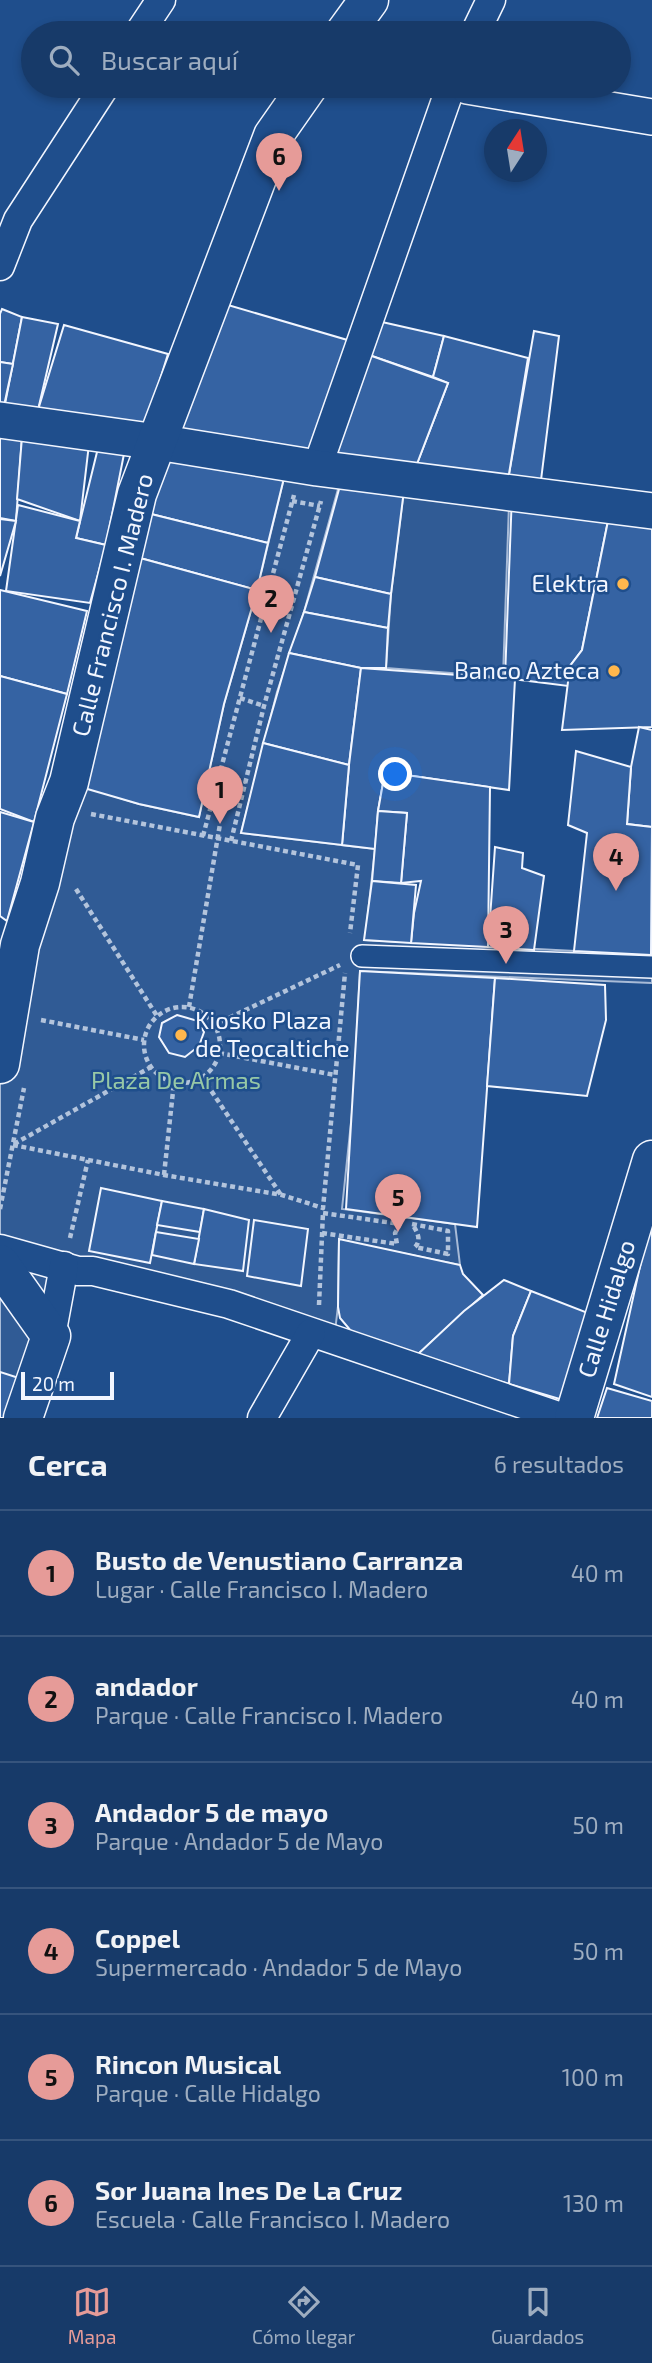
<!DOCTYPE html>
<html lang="es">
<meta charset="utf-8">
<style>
:root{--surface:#173a69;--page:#244571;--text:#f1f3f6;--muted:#9eadc0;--line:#36547d;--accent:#e69b98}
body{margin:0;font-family:"Exo 2",sans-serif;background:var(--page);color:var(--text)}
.compass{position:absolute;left:484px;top:119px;width:63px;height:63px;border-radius:50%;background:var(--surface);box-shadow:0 4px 10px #0003;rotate:12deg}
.scale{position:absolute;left:21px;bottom:18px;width:93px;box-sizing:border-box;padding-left:7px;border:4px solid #f2f6ff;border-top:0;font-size:19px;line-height:24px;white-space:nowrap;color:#f2f6ff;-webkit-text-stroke:5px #1f4e8c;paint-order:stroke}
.you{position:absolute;left:396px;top:775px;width:24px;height:24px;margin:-18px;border:5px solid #fff;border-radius:50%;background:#1a73e8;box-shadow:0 0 0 10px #1a73e833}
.badge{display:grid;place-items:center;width:46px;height:46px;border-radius:50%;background:var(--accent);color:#111;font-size:23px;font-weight:700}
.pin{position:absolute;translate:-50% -58px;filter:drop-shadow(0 2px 4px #0008)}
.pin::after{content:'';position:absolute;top:37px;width:24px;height:21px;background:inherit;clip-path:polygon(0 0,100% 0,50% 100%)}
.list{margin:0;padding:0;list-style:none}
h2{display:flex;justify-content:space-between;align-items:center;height:91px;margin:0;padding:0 28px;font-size:30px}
h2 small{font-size:23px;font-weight:400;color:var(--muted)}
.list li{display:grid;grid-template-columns:46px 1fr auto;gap:21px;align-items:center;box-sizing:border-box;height:126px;padding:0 28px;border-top:2px solid var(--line)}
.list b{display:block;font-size:26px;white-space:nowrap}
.list p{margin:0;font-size:23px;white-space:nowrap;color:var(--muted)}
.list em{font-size:23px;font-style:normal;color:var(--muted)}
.icon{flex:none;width:38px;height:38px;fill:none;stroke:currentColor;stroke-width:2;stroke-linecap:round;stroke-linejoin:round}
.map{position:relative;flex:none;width:652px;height:1418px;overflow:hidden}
.search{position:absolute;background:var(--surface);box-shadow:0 4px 10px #0003;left:21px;right:21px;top:21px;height:77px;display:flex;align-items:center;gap:18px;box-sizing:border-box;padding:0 24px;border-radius:38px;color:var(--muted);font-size:26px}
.sheet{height:847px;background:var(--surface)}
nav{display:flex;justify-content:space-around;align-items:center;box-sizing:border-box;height:98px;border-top:2px solid var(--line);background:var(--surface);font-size:19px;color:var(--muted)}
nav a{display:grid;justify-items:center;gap:4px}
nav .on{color:var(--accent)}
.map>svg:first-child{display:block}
.built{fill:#305b95;stroke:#a8bbd7;stroke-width:2}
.building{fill:#3563a3;stroke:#f2f6ff;stroke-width:2}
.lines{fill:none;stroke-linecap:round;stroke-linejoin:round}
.pedestrian-casing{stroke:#f2f6ff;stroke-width:24}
.minor-casing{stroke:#f2f6ff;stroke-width:31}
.tertiary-casing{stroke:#f2f6ff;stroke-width:38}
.primary-casing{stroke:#f2f6ff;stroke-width:41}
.path{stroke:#b3c4dc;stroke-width:4.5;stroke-dasharray:5 3.5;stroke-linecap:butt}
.pedestrian{stroke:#1f4e8c;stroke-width:21}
.minor{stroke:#1f4e8c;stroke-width:28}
.tertiary{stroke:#1f4e8c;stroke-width:35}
.primary{stroke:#1f4e8c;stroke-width:38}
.poi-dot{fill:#ffb74d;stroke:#1f4e8c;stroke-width:2.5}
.labels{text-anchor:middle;stroke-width:5;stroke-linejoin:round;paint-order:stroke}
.poi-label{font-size:24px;fill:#f2f6ff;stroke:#1f4e8c;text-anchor:end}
.street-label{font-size:24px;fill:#f2f6ff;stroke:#1f4e8c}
.park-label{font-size:24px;fill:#97c8a6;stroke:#1f4e8c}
</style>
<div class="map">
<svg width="652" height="1418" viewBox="0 0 652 1418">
<rect width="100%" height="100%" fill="#1f4e8c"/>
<g class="built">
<polygon points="343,471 304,612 277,692 241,833 375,849 365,940 652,955 652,983 360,971 353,1103 342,1209 455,1224 460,1265 339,1240 338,1306 334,1340 78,1271 0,1418 0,1064 69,782 139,804 199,817 224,704 257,590 284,478"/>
<polygon points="404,490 509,504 503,677 386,668 391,594"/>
</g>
<g class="building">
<polygon points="211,300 361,344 317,468 157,442"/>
<polygon points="2,309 22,317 13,364 0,362 0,314"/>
<polygon points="22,317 58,324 38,410 4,409"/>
<polygon points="382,322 444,336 433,377 369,355"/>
<polygon points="64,325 168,354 144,431 38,410"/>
<polygon points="534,331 559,336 540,488 508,480"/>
<polygon points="444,336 528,358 508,480 415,469 448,383 433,377"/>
<polygon points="369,355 448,383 415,469 336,457"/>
<polygon points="0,362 13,364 2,415 0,414"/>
<polygon points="0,434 22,437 16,521 0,518"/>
<polygon points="22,437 89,444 80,521 17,499"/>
<polygon points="98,448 124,454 106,545 76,538"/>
<polygon points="165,454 284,478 268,543 151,514"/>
<polygon points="341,482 404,490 391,594 315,577"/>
<polygon points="512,493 611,506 582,650 570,666 568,686 505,678"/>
<polygon points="18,505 80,521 76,538 106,545 90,603 6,591"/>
<polygon points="611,506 652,511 652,727 562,730 570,666 582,650"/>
<polygon points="151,514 268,543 257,590 140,558"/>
<polygon points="0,519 16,521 0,576"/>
<polygon points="140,558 257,590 224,704 199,817 139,804 84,788"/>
<polygon points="315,577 391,594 388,628 304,612"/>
<polygon points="0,590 87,611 67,694 0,676"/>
<polygon points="304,612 388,628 386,668 361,668 289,653"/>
<polygon points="289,653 361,668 349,765 263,743"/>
<polygon points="361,668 515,679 509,790 385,772 378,811 375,849 342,845 349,765"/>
<polygon points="0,676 67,694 34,822 0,809"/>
<polygon points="639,727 652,730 652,827 627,824 631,767"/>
<polygon points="263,743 349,765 342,845 241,833"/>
<polygon points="576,751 631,767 627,824 652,827 651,955 574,951 587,833 568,825"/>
<polygon points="385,772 490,787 488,947 411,943 414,913 421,881 401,883 407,813 378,811"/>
<polygon points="378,811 407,813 401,883 372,881"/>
<polygon points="0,812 34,822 7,921 0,916"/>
<polygon points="495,847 523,853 522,868 544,876 534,950 488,947"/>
<polygon points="372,881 416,885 411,943 364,940"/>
<polygon points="360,971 495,978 477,1227 346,1209"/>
<polygon points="495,978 605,985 606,1020 587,1096 487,1086"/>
<polygon points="177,1015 198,1021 204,1032 199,1046 185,1057 169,1053 159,1037 162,1023"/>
<polygon points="101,1188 162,1201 150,1263 89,1251"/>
<polygon points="162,1201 204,1209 200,1232 157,1225"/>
<polygon points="204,1209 249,1220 243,1271 194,1264"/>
<polygon points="652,1212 652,1397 614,1384"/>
<polygon points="254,1220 308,1229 301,1286 247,1276"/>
<polygon points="156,1232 199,1239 194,1264 152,1255"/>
<polygon points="339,1239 460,1265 463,1274 483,1295 416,1356 351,1331 340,1318 338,1307"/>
<polygon points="504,1280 531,1291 513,1336 509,1384 416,1356 464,1311"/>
<polygon points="531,1291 588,1313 563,1400 509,1384 513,1336"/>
<polygon points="0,1372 28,1381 19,1418 0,1418"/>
<polygon points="607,1388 652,1401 652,1418 597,1418"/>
</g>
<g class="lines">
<g class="pedestrian-casing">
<polyline id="pedestrian" points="362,956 652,967"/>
</g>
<g class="minor-casing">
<g id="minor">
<polyline points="139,33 161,0"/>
<polyline points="475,33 491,0"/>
<polyline points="0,266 18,220 105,86"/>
<polyline points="317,468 451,86"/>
<polyline points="0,1249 78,1271 93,1271 229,1304 564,1418"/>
<polyline points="51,1336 64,1266"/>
<polyline points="262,1418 311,1333"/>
</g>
</g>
<g class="tertiary-casing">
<g id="tertiary">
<polyline points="467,86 652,117"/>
<polyline points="0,420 157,442 317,468 652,511"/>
</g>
</g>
<g class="primary-casing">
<g id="primary">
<polyline points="345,33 369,0"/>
<polyline points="0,1064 20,945 40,883 55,818 69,782 137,494 273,136 308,86"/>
<polyline points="0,1264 51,1336 23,1418"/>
<polyline points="574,1418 652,1160"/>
</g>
</g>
<g class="path">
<polyline points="292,501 320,506"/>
<polyline points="267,593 294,600"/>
<polyline points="240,698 264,706"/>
<polyline points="219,776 246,782"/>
<polyline points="91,814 358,865 350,933"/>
<polyline points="203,836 294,495"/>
<polyline points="231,841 264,706 321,501"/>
<polyline points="76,889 157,1016"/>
<polyline points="189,1007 220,824"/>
<circle cx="182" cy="1045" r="38"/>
<polyline points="41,1020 144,1040"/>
<polyline points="214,1025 340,965"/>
<polyline points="219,1053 335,1075"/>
<polyline points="202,1077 281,1195"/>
<polyline points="14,1144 151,1067"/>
<polyline points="13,1145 164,1175 282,1195 323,1208 345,973"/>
<polyline points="164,1175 174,1082"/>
<polyline points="0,1209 24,1088"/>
<path d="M 412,1224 L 448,1231 L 448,1254 L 415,1247 C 422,1240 417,1231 412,1224 Z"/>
<polyline points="322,1233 397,1244 395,1233 400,1224 323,1213"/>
<polyline points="70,1238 88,1160"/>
<polyline points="319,1305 323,1212"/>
</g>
<use href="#pedestrian" class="pedestrian"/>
<use href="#minor" class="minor"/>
<use href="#tertiary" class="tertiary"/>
<use href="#primary" class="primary"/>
</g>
<g class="poi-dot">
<circle cx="623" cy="584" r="7"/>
<circle cx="614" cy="671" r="7"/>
<circle cx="181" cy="1035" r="7"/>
</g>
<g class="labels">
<g class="poi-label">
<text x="609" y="592">Elektra</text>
<text x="600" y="679">Banco Azteca</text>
<text x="195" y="1029" text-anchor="start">Kiosko Plaza<tspan x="195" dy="28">de Teocaltiche</tspan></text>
</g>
<g class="street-label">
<text transform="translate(113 605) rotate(-76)" y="8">Calle Francisco I. Madero</text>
<text transform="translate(607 1309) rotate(-73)" y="8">Calle Hidalgo</text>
</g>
<g class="park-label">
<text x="176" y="1089">Plaza De Armas</text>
</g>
</g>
</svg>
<svg class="compass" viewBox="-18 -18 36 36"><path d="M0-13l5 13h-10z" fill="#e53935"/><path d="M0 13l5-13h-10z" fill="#9eadc0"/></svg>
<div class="scale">20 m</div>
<div class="you"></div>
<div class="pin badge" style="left:220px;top:824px">1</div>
<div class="pin badge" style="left:271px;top:633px">2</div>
<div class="pin badge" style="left:506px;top:964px">3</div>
<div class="pin badge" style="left:616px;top:891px">4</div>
<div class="pin badge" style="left:398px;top:1232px">5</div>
<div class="pin badge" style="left:279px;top:191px">6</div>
<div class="search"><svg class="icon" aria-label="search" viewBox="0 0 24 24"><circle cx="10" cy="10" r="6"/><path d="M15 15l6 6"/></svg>Buscar aquí</div>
</div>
<section class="sheet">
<h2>Cerca<small>6 resultados</small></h2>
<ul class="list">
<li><span class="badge">1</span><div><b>Busto de Venustiano Carranza</b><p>Lugar · Calle Francisco I. Madero</p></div><em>40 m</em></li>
<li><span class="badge">2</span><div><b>andador</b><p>Parque · Calle Francisco I. Madero</p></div><em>40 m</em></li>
<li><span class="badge">3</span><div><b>Andador 5 de mayo</b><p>Parque · Andador 5 de Mayo</p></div><em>50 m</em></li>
<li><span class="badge">4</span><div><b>Coppel</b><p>Supermercado · Andador 5 de Mayo</p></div><em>50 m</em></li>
<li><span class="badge">5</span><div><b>Rincon Musical</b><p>Parque · Calle Hidalgo</p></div><em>100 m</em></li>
<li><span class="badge">6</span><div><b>Sor Juana Ines De La Cruz</b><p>Escuela · Calle Francisco I. Madero</p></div><em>130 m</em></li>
</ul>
</section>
<nav>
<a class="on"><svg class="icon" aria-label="map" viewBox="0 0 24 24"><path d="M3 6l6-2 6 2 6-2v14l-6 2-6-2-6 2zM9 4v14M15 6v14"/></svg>Mapa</a>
<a><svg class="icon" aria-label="directions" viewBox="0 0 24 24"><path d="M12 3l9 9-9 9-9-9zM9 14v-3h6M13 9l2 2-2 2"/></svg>Cómo llegar</a>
<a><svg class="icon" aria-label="saved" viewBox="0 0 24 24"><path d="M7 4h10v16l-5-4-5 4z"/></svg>Guardados</a>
</nav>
